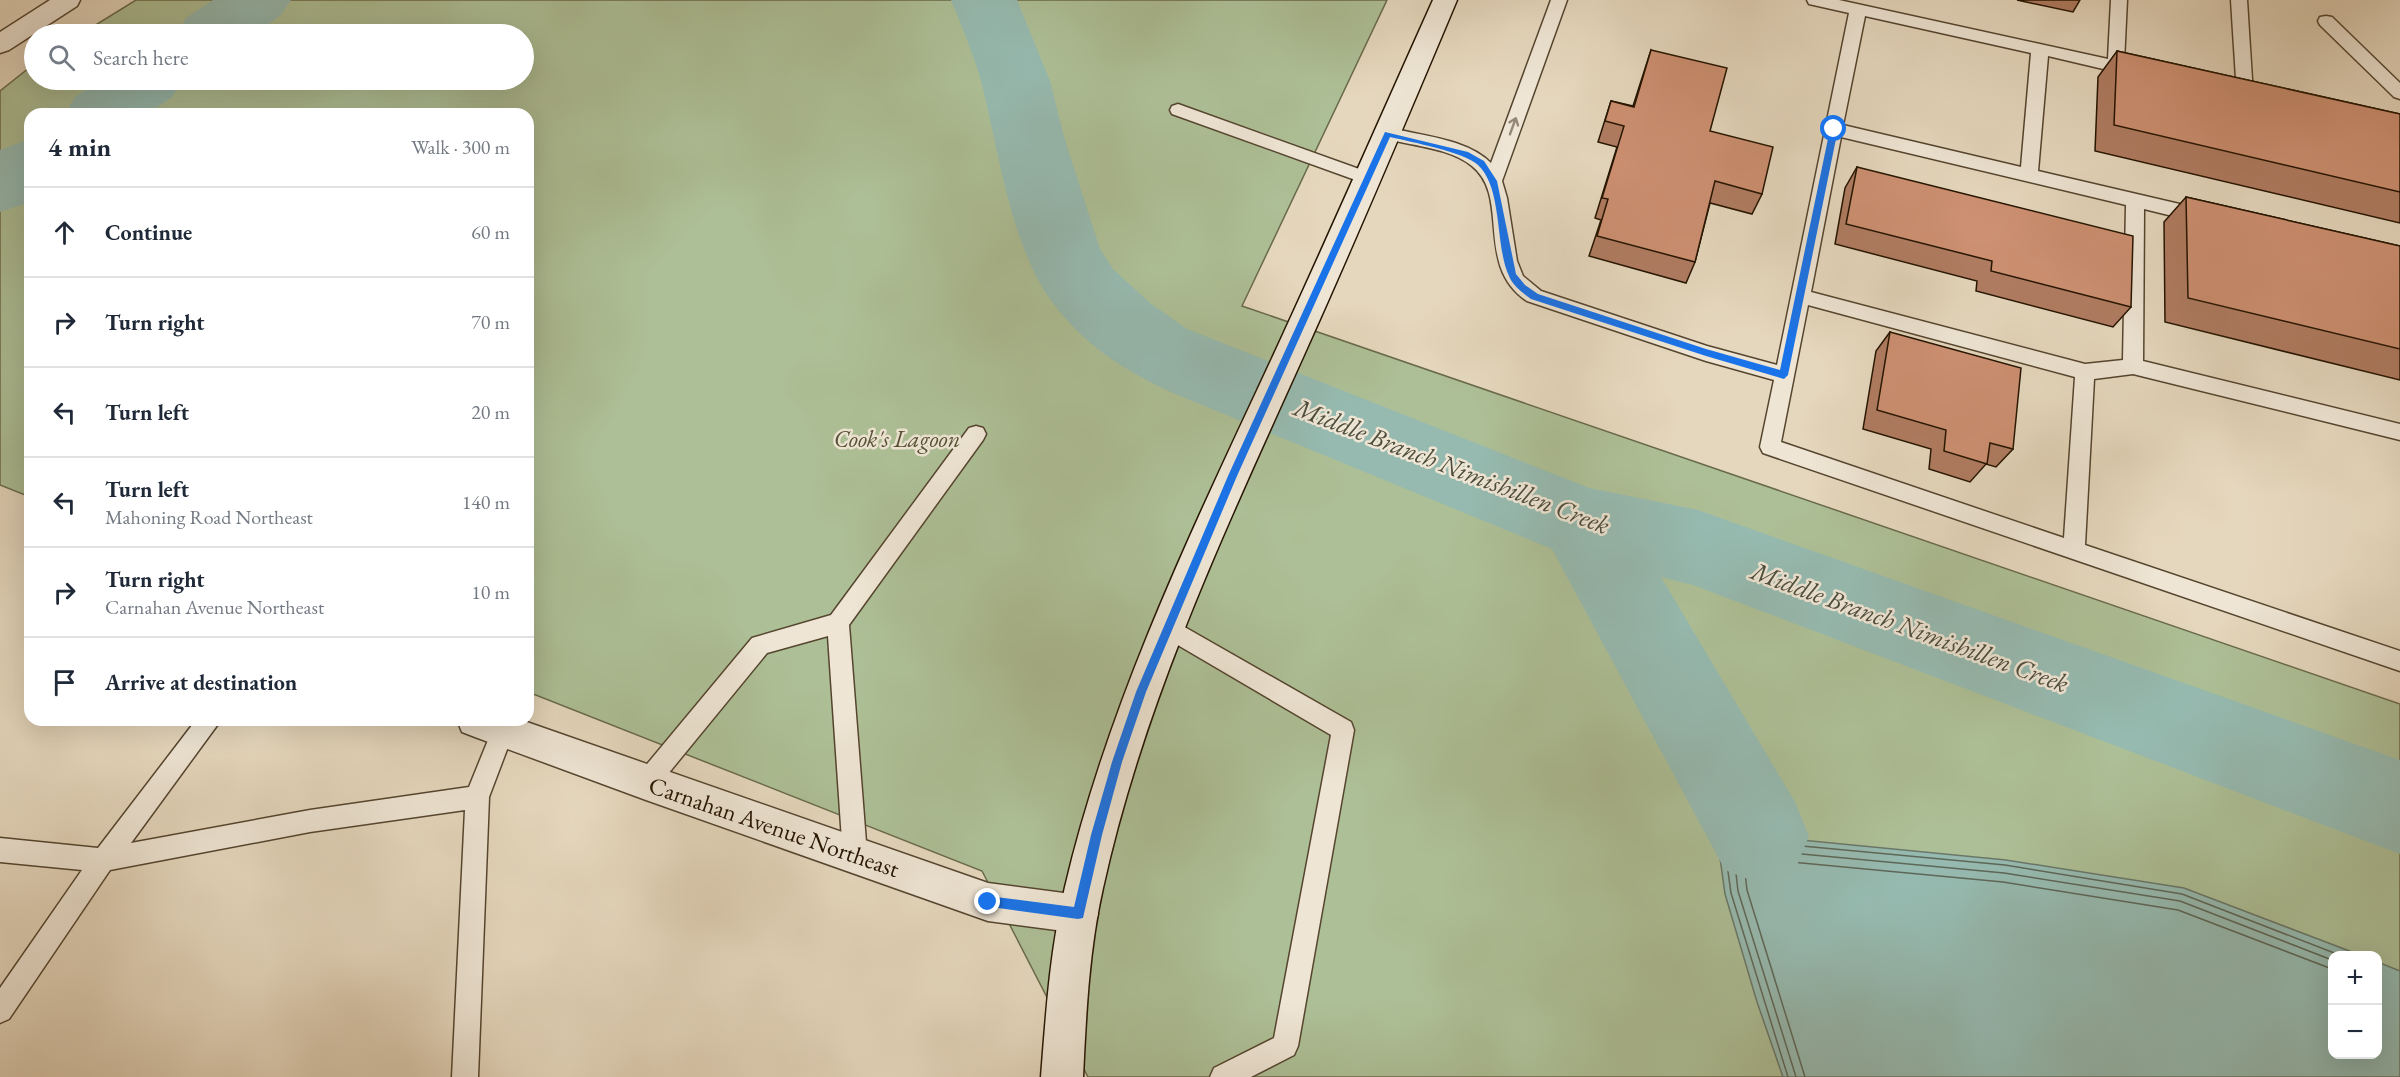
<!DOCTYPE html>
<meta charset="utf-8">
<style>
:root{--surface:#fff;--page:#f2f2f3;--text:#1f2937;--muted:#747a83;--line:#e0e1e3}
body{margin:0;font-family:"EB Garamond",serif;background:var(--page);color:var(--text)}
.controls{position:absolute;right:18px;bottom:18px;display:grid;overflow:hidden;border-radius:12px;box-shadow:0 6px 24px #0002}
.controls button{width:54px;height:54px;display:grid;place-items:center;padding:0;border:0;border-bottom:2px solid var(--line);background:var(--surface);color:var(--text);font:30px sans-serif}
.stop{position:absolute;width:18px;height:18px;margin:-14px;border:4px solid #1a73e8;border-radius:50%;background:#fff}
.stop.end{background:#1a73e8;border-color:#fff;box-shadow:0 2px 6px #0008}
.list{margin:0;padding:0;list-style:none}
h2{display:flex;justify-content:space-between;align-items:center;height:78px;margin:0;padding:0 24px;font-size:26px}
h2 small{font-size:20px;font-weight:400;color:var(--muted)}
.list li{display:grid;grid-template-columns:39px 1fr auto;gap:18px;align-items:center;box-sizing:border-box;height:90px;padding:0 24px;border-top:2px solid var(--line)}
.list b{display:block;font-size:22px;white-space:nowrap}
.list p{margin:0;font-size:20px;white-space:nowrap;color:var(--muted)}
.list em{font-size:20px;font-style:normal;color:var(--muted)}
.icon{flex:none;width:33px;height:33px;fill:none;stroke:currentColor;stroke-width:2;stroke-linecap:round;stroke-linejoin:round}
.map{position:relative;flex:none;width:2400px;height:1077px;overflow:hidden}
.search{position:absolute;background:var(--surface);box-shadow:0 6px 24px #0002;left:24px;top:24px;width:510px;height:66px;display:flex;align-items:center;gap:15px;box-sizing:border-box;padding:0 21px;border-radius:33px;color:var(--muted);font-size:22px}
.panel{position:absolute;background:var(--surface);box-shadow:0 6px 24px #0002;left:24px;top:108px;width:510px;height:618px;border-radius:18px}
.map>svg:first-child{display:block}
.green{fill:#adbf96;stroke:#696a4b;stroke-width:1.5;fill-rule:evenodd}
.water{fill:#96bab0;stroke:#69786a;stroke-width:1.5}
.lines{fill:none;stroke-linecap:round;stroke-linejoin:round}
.shore{stroke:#5e6758;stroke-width:1.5}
.river{fill:#96bab0;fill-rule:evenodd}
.service-casing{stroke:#55452f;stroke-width:3}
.minor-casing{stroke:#55452f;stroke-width:3}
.tertiary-casing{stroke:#55452f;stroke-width:3}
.secondary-casing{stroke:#251400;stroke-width:3}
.service{fill:#eee5d4;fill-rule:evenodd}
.minor{fill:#eee5d4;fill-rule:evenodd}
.tertiary{fill:#eee5d4;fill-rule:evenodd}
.secondary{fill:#eee5d4;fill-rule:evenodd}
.wall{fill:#b07c62;stroke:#251400;stroke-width:1.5}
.building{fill:#cd9072;stroke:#251400;stroke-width:1.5}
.oneway{stroke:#948775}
.route{fill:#1a73e8}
.labels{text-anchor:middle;stroke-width:5;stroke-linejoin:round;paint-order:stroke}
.park-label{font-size:24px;font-style:italic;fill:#555034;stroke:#eee5d4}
.street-label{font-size:24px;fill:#251400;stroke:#eee5d4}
.water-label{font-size:26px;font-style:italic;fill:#4d4e3e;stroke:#eee5d4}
</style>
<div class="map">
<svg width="2400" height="1077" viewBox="0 0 2400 1077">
<rect width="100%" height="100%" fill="#e5d7bd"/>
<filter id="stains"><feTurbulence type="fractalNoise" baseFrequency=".00333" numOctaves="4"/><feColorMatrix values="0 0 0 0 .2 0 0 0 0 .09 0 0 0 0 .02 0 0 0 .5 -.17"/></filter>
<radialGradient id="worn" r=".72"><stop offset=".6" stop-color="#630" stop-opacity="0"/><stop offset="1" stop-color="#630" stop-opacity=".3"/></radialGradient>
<path class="green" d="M 136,0 L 1387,0 L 1242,306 L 2400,704 L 2400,1077 L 1088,1077 L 982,871 L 528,692 L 528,114 L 30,114 L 30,497 L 0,485 L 0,91 L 34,64 L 34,80 L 524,80 L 524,34 L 81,34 ZM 2332,956 L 2378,956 L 2378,1054 L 2332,1054 Z"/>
<polygon class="water" points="1760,836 2006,860 2184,888 2360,955 2332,956 2332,1054 2378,1054 2378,962 2400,971 2400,1077 1783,1077 1757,1002 1725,894 1718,843"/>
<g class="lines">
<g class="shore">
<polyline points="1788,1077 1731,893 1725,850 1728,847 1760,842 2005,865 2182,894 2342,956"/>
<polyline points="1796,1077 1738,891 1734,856 1736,853 1760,850 2004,873 2180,901 2332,960"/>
<polyline points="1805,1077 1747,890 1744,864 1746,861 1760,859 2003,882 2178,910 2332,969"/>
</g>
<g class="river">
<polygon points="213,0 291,0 281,15 255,34 177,34 186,18"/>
<path d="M 951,0 L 1017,0 L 1050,81 L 1064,137 L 1100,249 L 1113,269 L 1150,303 L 1187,329 L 1589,488 L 1698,510 L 2400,760 L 2400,854 L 1693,585 L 1661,577 L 1795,802 L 1809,836 L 1795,870 L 1760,884 L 1725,870 L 1552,549 L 1173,393 C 1128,372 1091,350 1059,311 C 1010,252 1000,154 981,81 C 973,53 962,27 951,0 Z"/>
<polygon points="100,80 182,80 172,97 148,114 65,114 75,97"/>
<polygon points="30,139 30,202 0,212 0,150"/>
</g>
<g class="service-casing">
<g id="service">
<path d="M 1551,0 L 1567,0 L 1502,181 L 1507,198 L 1517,261 L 1523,276 L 1541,291 L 1707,346 L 1777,365 L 1849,13 L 1809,4 L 1807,0 L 1839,0 L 2108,59 L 2111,0 L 2127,0 L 2124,62 L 2139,66 L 2141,70 L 2139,74 L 2133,76 L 2048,56 L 2038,171 L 2201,209 L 2207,211 L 2210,216 L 2207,221 L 2201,223 L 2144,209 L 2143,361 L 2400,424 L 2400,440 L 2133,374 L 2094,379 L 2085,545 L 2400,651 L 2400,671 L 1763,453 L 1760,447 L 1774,380 L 1706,361 L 1527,301 C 1474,266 1511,197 1472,166 C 1449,147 1409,146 1381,137 L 1378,133 L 1381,129 L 1387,127 C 1420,136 1466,138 1491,163 ZM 1865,16 L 2031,53 L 2021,167 L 1843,125 ZM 1841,137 L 2126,205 L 2123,360 L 2085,364 L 1811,292 ZM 1808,305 L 2075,377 L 2064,538 L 1781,442 Z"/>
<polygon points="2231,0 2247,0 2253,95 2251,99 2239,99 2237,95"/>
<polygon points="2326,16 2332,17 2400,83 2400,99 2394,97 2320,25 2318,21 2320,17"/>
<polygon points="1178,104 1373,174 1376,178 1373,182 1367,184 1361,182 1172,114 1170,110 1172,106"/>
<polygon points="976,426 983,428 986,434 983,440 849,625 867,855 863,863 855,867 847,863 843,855 828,636 767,653 654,791 646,794 638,791 634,783 638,775 752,638 831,615 969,428"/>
<polygon points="1167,617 1351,722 1354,730 1298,1046 1294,1055 1251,1077 1210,1077 1214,1068 1274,1038 1331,735 1159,634 1156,627 1159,620"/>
<polygon points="196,720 221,720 131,843 310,810 469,787 495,723 503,720 511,723 514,731 489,797 478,1077 452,1077 465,810 310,832 110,870 9,1019 0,1023 0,988 82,870 0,862 0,838 98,848"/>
</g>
</g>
<g class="minor-casing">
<polygon id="minor" points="457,720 521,720 988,883 1079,895 1093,900 1098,914 1093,928 1079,933 988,921 646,800 475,737 462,732"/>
</g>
<g class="tertiary-casing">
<polygon id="tertiary" points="50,0 80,0 77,6 9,50 0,53 0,32"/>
</g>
<g class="secondary-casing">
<path id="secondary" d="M 1433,0 L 1457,0 C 1407,119 1357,237 1304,355 C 1226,528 1144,701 1103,888 C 1089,950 1086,1014 1083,1077 L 1041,1077 C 1046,1013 1050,950 1065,887 C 1109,700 1193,528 1274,354 C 1328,237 1380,118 1433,0 Z"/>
</g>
<use href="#service" class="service"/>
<use href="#minor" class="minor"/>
<use href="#tertiary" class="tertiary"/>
<use href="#secondary" class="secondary"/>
</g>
<g class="wall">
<polygon points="2017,0 2080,0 2073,12"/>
<polygon points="1651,50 1710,131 1762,194 1752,214 1710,203 1695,262 1686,283 1589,256 1601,220 1595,218 1617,147 1598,142 1611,101 1633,106"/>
<polygon points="2117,51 2400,114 2400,223 2095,151 2098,77"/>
<polygon points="1857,167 2131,307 2113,327 1976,291 1977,281 1835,244 1845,188"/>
<polygon points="2186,197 2400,246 2400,380 2165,322 2164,222"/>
<polygon points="1890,332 2013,449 1996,467 1986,464 1970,482 1929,469 1931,449 1863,429 1876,351"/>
</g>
<g class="building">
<polygon points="1651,50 1727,68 1710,131 1773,147 1762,194 1715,181 1695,262 1597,236 1608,199 1602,198 1624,126 1605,121 1611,101 1634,107"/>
<polygon points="2117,51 2400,114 2400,192 2114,125"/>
<polygon points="1857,167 2133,236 2131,307 1991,271 1992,261 1846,224"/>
<polygon points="2186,197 2400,246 2400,349 2188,298"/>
<polygon points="1890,332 2021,368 2013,449 1990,443 1987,464 1944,451 1946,430 1877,410"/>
</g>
<defs><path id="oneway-shaft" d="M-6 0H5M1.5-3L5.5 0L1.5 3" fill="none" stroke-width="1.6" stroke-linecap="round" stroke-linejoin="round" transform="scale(1.5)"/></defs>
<use class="oneway" href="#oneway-shaft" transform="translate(1513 126) rotate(-70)"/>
<path class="route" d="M 1834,126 L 1838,129 L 1788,375 L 1784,379 L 1706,356 L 1531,299 C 1523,293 1513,286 1509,276 C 1495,247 1503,188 1478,165 C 1464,152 1411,142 1390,137 L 1237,476 L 1146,692 L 1122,762 L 1102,835 L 1083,918 L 1078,919 L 984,906 L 982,902 L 988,896 L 1074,907 L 1091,835 L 1112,762 L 1136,692 L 1228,476 L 1385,132 L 1468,152 L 1484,161 L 1497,181 L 1516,274 L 1525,285 L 1538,294 L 1706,349 L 1780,370 L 1830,129 Z"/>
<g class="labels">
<g class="park-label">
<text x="897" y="447">Cook's Lagoon</text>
</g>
<g class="street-label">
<text transform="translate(774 827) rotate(19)" y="8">Carnahan Avenue Northeast</text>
</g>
<g class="water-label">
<text transform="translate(1452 466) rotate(21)" y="9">Middle Branch Nimishillen Creek</text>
<text transform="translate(1910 627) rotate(20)" y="9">Middle Branch Nimishillen Creek</text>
</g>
</g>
<rect width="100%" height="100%" filter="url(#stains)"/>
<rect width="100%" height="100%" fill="url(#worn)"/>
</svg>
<div class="controls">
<button>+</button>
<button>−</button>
</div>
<div class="stop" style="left:1834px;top:129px"></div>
<div class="stop end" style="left:988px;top:902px"></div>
<div class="search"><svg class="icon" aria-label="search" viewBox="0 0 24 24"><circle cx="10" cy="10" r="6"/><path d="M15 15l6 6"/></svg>Search here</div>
<section class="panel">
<h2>4 min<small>Walk · 300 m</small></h2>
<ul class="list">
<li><svg class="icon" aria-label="ahead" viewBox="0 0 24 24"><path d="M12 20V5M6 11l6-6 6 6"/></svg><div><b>Continue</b></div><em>60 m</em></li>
<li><svg class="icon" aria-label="right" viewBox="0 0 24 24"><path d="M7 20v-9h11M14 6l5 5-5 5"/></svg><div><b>Turn right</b></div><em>70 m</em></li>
<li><svg class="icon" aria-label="left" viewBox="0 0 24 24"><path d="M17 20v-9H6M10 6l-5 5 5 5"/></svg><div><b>Turn left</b></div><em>20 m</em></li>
<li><svg class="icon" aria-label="left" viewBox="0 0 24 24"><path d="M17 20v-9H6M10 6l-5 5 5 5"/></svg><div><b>Turn left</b><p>Mahoning Road Northeast</p></div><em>140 m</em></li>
<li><svg class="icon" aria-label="right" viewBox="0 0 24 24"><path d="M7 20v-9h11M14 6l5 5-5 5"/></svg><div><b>Turn right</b><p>Carnahan Avenue Northeast</p></div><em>10 m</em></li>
<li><svg class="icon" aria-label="arrive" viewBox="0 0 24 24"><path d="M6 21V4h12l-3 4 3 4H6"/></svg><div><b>Arrive at destination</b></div></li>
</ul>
</section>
</div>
